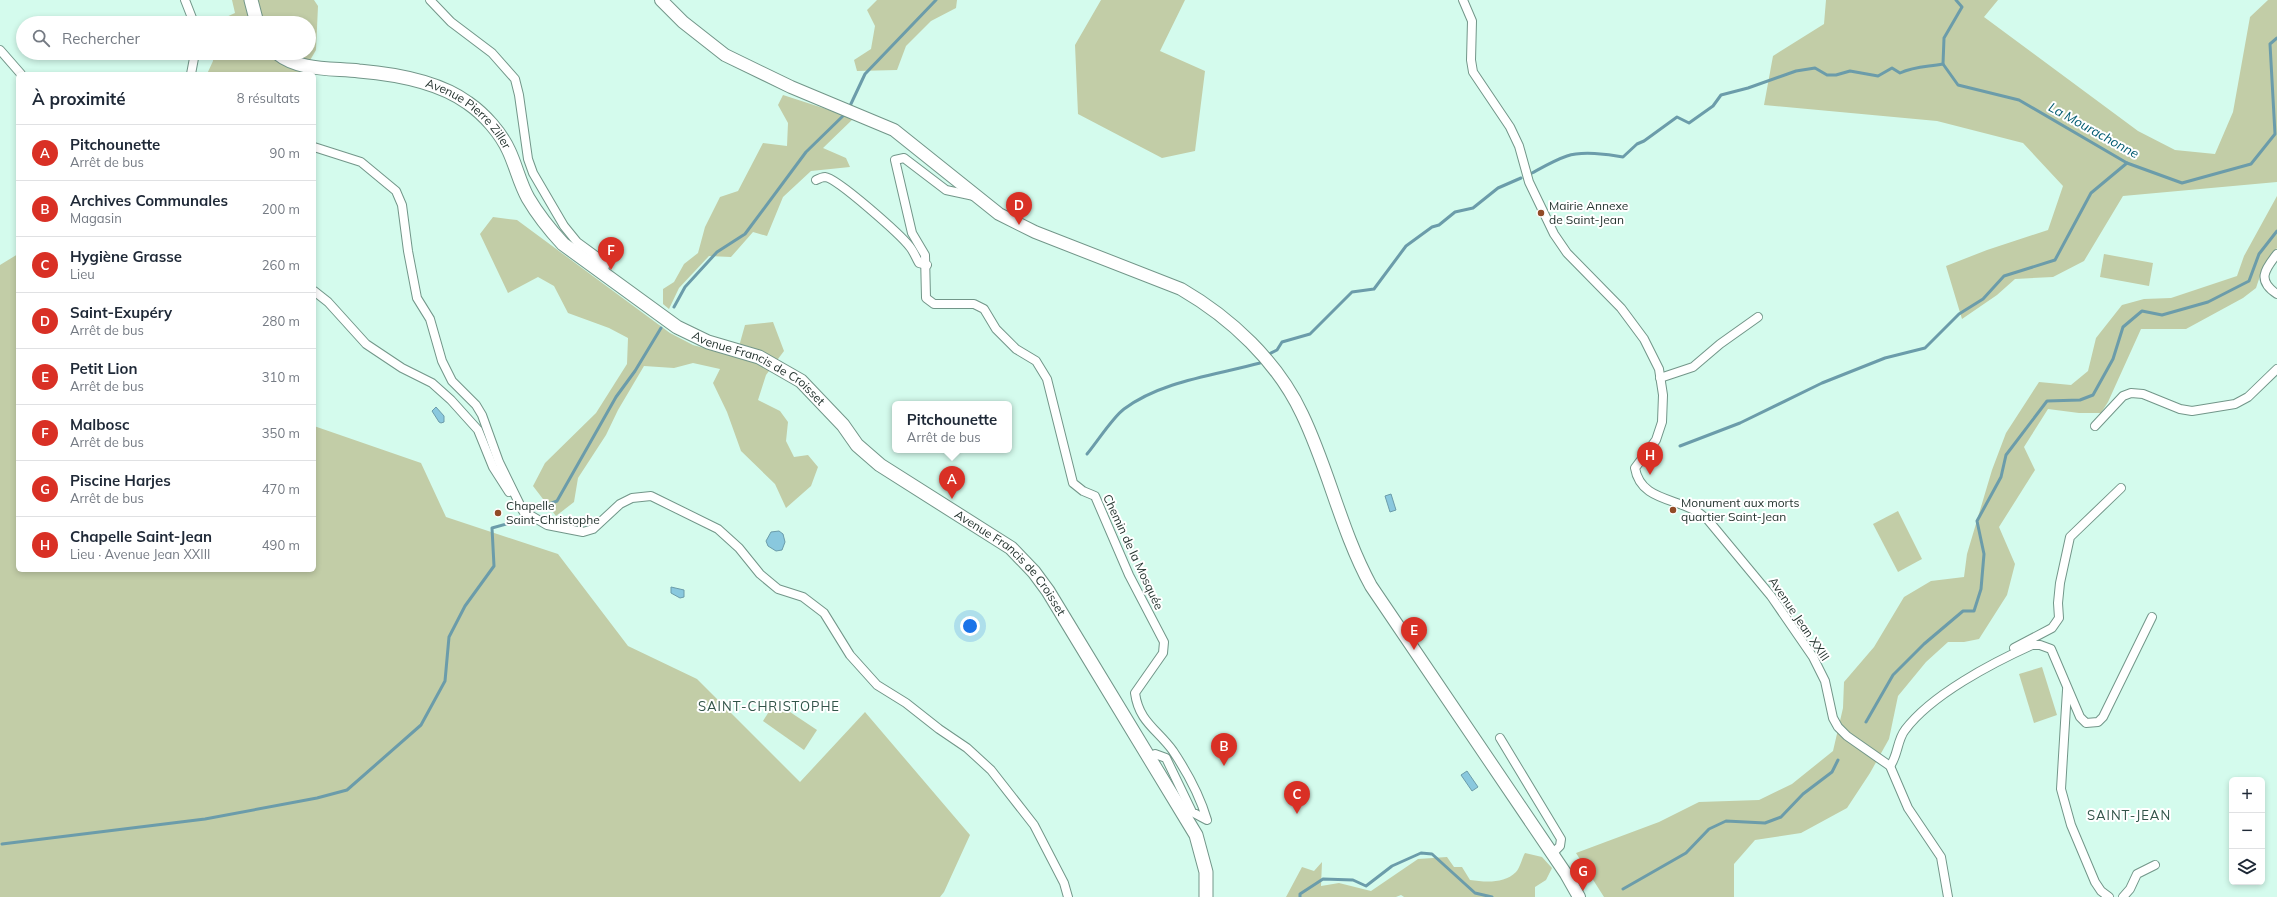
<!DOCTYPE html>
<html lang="fr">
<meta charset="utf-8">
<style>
:root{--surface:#fff;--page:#f6f6f7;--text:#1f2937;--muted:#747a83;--line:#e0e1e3;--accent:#d93025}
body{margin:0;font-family:Mulish,sans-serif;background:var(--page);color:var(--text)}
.controls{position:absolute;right:12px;bottom:12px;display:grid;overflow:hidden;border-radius:6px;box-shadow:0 2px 6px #0003}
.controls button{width:36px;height:36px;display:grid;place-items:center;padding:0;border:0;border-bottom:1px solid var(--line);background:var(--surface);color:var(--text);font:20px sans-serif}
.you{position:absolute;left:970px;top:626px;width:14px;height:14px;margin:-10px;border:3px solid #fff;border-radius:50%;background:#1a73e8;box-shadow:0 0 0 6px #1a73e833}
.badge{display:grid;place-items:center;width:26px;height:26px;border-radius:50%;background:var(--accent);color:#fff;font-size:13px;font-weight:700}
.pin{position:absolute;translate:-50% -33px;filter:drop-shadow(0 1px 2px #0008)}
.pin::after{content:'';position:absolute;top:21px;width:14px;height:12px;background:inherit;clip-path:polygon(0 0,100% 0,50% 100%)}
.popup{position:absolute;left:892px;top:401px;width:120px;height:52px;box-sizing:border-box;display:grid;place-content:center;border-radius:6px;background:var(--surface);filter:drop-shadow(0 1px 3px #0005);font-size:13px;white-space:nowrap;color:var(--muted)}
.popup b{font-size:15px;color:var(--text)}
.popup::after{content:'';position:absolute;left:50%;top:100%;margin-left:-8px;border:8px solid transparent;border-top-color:var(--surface)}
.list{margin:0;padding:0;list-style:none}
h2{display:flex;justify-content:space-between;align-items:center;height:52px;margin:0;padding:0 16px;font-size:17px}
h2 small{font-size:13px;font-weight:400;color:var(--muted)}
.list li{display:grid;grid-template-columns:26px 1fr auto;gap:12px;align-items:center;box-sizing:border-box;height:56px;padding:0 16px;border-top:1px solid var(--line)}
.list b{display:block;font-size:15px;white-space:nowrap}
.list p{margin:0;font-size:13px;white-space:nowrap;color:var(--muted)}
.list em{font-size:13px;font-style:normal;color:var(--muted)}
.icon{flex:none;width:22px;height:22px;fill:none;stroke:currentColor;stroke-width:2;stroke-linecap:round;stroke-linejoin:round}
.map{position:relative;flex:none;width:2277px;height:897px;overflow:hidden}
.search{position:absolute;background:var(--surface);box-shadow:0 2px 6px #0003;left:16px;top:16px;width:300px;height:44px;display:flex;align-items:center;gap:10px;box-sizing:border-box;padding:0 14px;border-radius:22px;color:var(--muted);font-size:15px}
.panel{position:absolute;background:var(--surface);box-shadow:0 2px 6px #0003;left:16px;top:72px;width:300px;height:500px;border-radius:6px}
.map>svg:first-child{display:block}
.green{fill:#c2cda7}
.water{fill:#89c8de;stroke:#6b9caa}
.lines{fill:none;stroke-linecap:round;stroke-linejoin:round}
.stream{stroke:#6b9caa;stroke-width:3}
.street-casing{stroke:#729689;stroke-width:10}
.secondary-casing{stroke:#729689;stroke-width:14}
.primary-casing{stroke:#729689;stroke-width:15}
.street{stroke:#fff;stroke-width:8}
.secondary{stroke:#fff;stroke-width:12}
.primary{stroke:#fff;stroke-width:13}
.poi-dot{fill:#924b27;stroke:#fff;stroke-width:1.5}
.labels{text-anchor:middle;stroke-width:4;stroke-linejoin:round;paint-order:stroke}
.street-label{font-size:12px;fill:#263530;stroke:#fff}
.poi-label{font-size:12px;fill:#263530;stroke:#fff;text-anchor:start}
.water-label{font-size:13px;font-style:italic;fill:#005a70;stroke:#fff}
.neighbourhood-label{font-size:13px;letter-spacing:1px;fill:#325449;stroke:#fff}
</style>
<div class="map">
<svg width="2277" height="897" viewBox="0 0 2277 897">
<rect width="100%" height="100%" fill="#d4fbed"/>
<g class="green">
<polygon points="232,0 314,0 318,6 316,50 302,74 207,74 213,61 213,53 309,53 309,23 213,23 235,13"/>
<polygon points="877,0 957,0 956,8 931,21 906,46 897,70 857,71 854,60 871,49 875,26 867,10"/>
<polygon points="1101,0 1185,0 1160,51 1205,71 1195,151 1162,158 1078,114 1075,45"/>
<polygon points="1826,0 1998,0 1984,17 2138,131 2175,150 2215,154 2233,112 2250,17 2268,0 2277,0 2277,182 2123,196 2084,261 2053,277 2015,279 1997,295 1962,319 1946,266 1987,250 2048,230 2063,186 2023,143 1937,121 1764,105 1773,56 1824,24"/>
<polygon points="783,95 854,118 823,148 846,158 850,167 811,171 783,197 767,236 753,232 731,257 709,256 679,288 669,309 663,304 663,289 674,282 684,264 698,253 705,227 720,197 738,191 763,143 787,146 788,123 778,105"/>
<polygon points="2277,196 2277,248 2263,267 2256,288 2243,298 2186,329 2141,329 2108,402 2101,413 2079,413 2048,409 2024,447 2035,470 1999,527 2015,564 2007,595 1979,639 1964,642 1948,642 1926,662 1898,696 1889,739 1870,773 1847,808 1801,833 1755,840 1734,864 1734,897 1604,897 1576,853 1659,822 1699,802 1759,800 1792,784 1833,751 1843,708 1844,682 1874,647 1904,597 1931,581 1964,577 1967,554 1992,470 2006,433 2039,382 2071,385 2088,371 2096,338 2122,305 2144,299 2171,298 2237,276 2244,256"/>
<polygon points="493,217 517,220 670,333 693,345 736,357 745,325 773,322 784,351 766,375 758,400 780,411 788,422 786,441 794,457 808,455 818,467 811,486 786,508 775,484 741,451 727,412 713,383 720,369 693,363 674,368 644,366 618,410 606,435 578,478 574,502 556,516 533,486 545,463 596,413 627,364 628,338 609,328 568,313 554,286 538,277 508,293 480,234"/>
<polygon points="18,254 18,570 314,570 314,426 421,463 446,517 558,554 628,646 697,679 800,782 865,712 970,835 944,892 940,897 0,897 0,265"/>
<polygon points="2104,254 2153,263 2149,286 2100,277"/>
<polygon points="1898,511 1922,559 1898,572 1873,524"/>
<polygon points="2042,667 2057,715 2034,723 2019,674"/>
<polygon points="775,702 817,730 804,750 763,721"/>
<path d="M 1525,853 L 1542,857 L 1552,868 L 1546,880 L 1535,887 L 1535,897 L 1404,897 L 1401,895 L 1396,897 L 1286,897 L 1302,867 L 1314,871 L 1322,862 L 1321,886 L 1339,883 L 1371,891 L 1418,859 L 1447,857 L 1454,867 L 1462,867 L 1470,880 C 1485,882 1504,884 1516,872 C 1520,868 1522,858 1525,853 Z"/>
</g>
<g class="water">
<polygon points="436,407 444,416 444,422 441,423 439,422 432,411"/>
<polygon points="1391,494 1396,510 1390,512 1385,496"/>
<polygon points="779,531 783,534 785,542 782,550 776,551 768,546 766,541 771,532"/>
<polygon points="671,587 684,590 684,597 680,598 671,593"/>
<polygon points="1467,771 1478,787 1472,791 1461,775"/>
</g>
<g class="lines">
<g class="stream">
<polyline points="1956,0 1962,7 1944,38 1943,64 1958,85 2019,100 2127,163 2182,183 2251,164 2275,134 2270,44 2277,38"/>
<polyline points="849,108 865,74 936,0"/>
<path d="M 1532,173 C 1543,167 1555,160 1567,156 C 1581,151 1608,154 1623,157 L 1637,144 L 1644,141 L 1677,117 L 1689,123 L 1713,106 L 1721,95 L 1748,88 L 1796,71 L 1815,68 L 1827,75 L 1836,75 L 1850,71 L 1878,76 L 1892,68 L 1900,73 C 1915,66 1927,67 1943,64"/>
<polyline points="674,307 685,287 717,252 745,234 806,152 846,113"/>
<polyline points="1269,354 1277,350 1282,342 1310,334 1352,292 1374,289 1406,246 1432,227 1439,225 1455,212 1473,208 1498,188 1521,178"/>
<polyline points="1680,446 1740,423 1822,383 1885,358 1925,348 1959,314 1983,299 2004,276 2055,260 2091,193 2127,163"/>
<path d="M 1087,454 C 1097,442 1113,417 1124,409 C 1161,381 1216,375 1260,363"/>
<polyline points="531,511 557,501 616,397 635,371 661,328"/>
<polyline points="1866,722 1893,675 1924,644 1963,611 1974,611 1981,589 1984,554 1977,521 2001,477 2006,455 2047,401 2080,400 2093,395 2113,359 2123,327 2142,311 2162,315 2208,302 2249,281 2259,254 2277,231"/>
<polyline points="2,844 205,819 317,798 347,790 421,725 445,681 449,637 465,606 494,566 492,528 517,521"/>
<polyline points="1623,889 1686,853 1709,829 1726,821 1765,823 1781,817 1803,794 1832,772 1838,760"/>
<polyline points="1300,897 1300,894 1323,879 1353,880 1366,886 1392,866 1421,853 1432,854 1475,893 1492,897"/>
</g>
<g class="street-casing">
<g id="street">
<polyline points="185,0 194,23"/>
<polyline points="430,0 451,22 492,53 515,79 519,95 528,159 533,173 564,226 577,242 603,261 605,266 603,274"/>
<path d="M 1463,0 L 1472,21 L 1471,60 L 1473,72 L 1510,127 L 1519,146 L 1529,182 L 1554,234 L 1567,253 L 1621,308 L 1644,339 L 1659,369 L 1663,395 L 1662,422 L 1656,440 L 1635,468 C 1640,499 1673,498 1696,511 C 1700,513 1704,517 1708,520 L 1771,596 L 1813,657 L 1825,681 L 1833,718 L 1838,727 L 1847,736 L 1890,766 L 1908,808 L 1941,857 L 1948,897"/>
<polyline points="0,50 21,74"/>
<polyline points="191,74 195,53"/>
<polyline points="314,147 361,162 396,191 402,205 408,251 417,298 430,319 442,361 452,381 476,405 482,415 499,462 523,511 547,525 583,532 593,529 620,504 632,498 651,496 718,529 739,548 760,574 778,589 803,597 824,613 850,655 877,685 906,703 939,729 967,748 991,770 1034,825 1064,883 1068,897"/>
<path d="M 816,180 C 818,179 822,177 825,177 C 837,178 901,235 910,247 C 914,252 916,258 919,263 L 927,265"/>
<path d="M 974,196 L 946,190 L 904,158 L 895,160 L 912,233 L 925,255 L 926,298 L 934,304 L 974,304 L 984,309 L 996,329 L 1016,349 L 1036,361 L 1047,379 L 1073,483 L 1083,491 L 1095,496 L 1129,575 L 1164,642 L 1163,653 L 1135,693 C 1139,722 1157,729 1173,751 C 1187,772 1200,796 1207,820 L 1192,812 L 1166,758 L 1155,754 L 1149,757"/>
<path d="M 2277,254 C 2264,270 2257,281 2277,294"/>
<polyline points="314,291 328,302 366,344 402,368 432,383 451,400 478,430 493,467 509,492"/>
<polyline points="1660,378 1693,367 1720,344 1758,317"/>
<polyline points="2095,426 2123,396 2131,393 2143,394 2180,409 2192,411 2235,404 2248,397 2277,369"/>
<polyline points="2014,648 2052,628 2059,618 2058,603 2060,583 2070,537 2121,488"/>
<polyline points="2067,690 2061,789 2071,825 2095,882 2101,891 2109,897"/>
<polyline points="1500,738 1561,839 1560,846 1552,854"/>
<path d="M 1890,766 C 1898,756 1897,740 1905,730 C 1931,695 1992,663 2032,645 L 2040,645 L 2051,649 L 2080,717 L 2086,723 L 2098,722 L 2103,717 L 2152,617"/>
<polyline points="2123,897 2130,889 2137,874 2155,865"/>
</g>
</g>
<g class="secondary-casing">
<path id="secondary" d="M 661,0 L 683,22 L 725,55 L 791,87 L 894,130 L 999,214 L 1035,232 L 1181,289 C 1231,318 1277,361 1302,414 C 1329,470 1341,531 1371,586 L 1566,874 L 1579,897"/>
</g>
<g class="primary-casing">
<g id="primary">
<polyline points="251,0 257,23"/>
<path id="s1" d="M 277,53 C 299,71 332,68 359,71 C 395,74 438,81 468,103 C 484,114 501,133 509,151 C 516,166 520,184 528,198 C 538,215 550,230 563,244 L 677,327 L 708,342 L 759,357 L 801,381 L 843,425 L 857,445 L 880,465 L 1011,548 L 1034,572 L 1048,591 L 1196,835 L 1206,872 L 1206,897"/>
</g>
</g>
<use href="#street" class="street"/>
<use href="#secondary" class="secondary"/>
<use href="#primary" class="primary"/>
</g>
<g class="poi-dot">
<circle cx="1541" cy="213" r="4"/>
<circle cx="1673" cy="510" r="4"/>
<circle cx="498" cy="513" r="4"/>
</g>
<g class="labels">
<g class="street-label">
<text dy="4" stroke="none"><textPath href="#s1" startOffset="207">Avenue Pierre Ziller</textPath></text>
<text dy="4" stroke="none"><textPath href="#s1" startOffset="606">Avenue Francis de Croisset</textPath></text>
<text transform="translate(1133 552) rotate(65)" y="4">Chemin de la Mosquée</text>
<text dy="4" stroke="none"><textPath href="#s1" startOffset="930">Avenue Francis de Croisset</textPath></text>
<text transform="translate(1799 619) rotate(56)" y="4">Avenue Jean XXIII</text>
</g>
<g class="poi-label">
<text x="1549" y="210">Mairie Annexe<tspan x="1549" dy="14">de Saint-Jean</tspan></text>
<text x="1681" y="507">Monument aux morts<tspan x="1681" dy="14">quartier Saint-Jean</tspan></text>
<text x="506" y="510">Chapelle<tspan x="506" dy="14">Saint-Christophe</tspan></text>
</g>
<g class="water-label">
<text transform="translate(2094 130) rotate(29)" y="5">La Mourachonne</text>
</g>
<g class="neighbourhood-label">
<text x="769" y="711">SAINT-CHRISTOPHE</text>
<text x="2129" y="820">SAINT-JEAN</text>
</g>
</g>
</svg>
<div class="controls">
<button>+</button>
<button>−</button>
<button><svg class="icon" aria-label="layers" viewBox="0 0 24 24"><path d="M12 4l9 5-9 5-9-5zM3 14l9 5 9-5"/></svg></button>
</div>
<div class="you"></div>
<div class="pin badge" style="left:952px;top:499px">A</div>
<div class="popup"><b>Pitchounette</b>Arrêt de bus</div>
<div class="pin badge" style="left:1224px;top:766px">B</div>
<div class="pin badge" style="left:1297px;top:814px">C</div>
<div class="pin badge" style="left:1019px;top:225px">D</div>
<div class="pin badge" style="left:1414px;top:650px">E</div>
<div class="pin badge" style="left:611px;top:270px">F</div>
<div class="pin badge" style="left:1583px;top:891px">G</div>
<div class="pin badge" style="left:1650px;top:475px">H</div>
<div class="search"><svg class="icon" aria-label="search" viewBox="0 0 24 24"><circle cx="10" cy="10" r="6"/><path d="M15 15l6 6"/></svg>Rechercher</div>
<section class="panel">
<h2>À proximité<small>8 résultats</small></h2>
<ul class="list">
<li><span class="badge">A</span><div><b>Pitchounette</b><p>Arrêt de bus</p></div><em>90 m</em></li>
<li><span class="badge">B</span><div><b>Archives Communales</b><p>Magasin</p></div><em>200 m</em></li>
<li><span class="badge">C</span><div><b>Hygiène Grasse</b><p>Lieu</p></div><em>260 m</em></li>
<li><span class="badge">D</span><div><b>Saint-Exupéry</b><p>Arrêt de bus</p></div><em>280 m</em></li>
<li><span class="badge">E</span><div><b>Petit Lion</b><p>Arrêt de bus</p></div><em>310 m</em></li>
<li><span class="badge">F</span><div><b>Malbosc</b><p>Arrêt de bus</p></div><em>350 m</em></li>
<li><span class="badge">G</span><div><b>Piscine Harjes</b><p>Arrêt de bus</p></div><em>470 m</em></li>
<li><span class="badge">H</span><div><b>Chapelle Saint-Jean</b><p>Lieu · Avenue Jean XXIII</p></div><em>490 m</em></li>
</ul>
</section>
</div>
